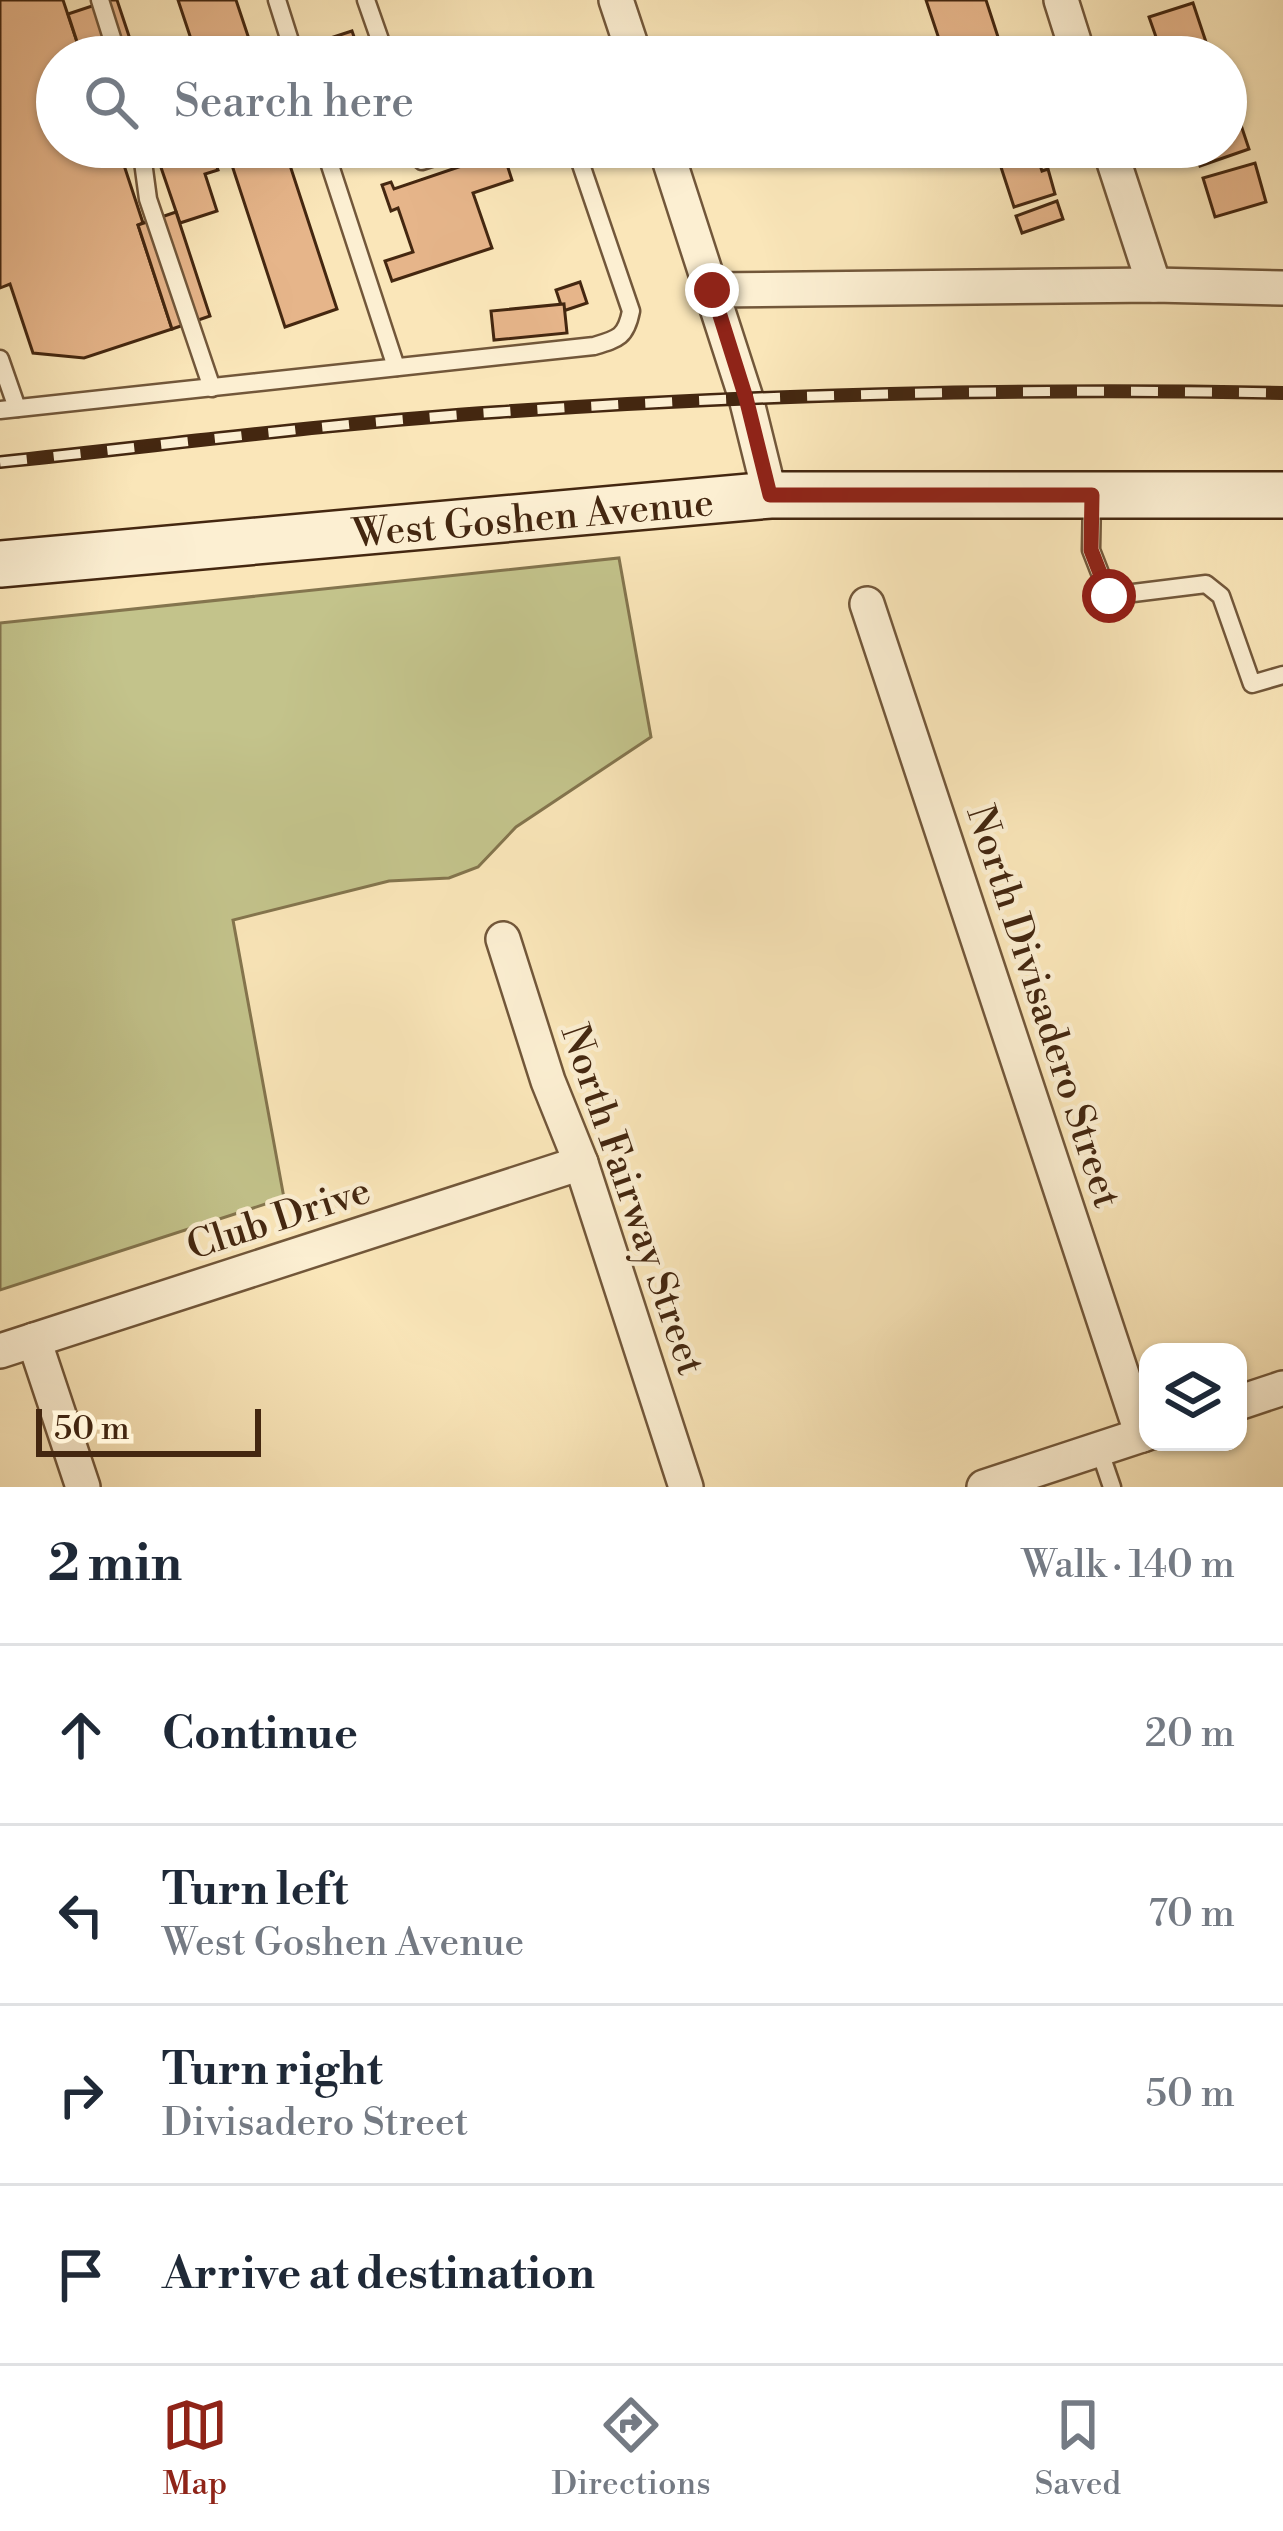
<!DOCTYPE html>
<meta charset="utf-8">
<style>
:root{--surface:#fff;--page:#f6f6f7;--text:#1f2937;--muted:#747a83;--line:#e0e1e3;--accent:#8f2418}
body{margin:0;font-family:"Libre Bodoni",serif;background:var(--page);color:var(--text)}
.controls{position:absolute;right:36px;bottom:36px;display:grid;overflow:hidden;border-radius:24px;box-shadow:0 3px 9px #0004}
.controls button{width:108px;height:108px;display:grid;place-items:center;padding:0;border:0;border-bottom:3px solid var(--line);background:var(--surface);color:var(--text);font:60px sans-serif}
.scale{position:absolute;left:36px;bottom:30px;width:225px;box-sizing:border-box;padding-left:12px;border:6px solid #442710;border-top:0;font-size:33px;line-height:42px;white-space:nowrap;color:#442710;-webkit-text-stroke:9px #fcefd2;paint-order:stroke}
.stop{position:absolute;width:36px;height:36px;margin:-27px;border:9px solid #8f2418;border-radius:50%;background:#fff}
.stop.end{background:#8f2418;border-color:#fff;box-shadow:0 3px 12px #0008}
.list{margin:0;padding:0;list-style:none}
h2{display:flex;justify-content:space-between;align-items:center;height:156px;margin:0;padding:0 48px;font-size:51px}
h2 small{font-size:39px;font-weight:400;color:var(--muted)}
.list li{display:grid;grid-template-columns:78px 1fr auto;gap:36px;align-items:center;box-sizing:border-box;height:180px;padding:0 48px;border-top:3px solid var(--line)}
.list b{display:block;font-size:45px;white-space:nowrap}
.list p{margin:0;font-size:39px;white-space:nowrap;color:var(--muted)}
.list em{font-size:39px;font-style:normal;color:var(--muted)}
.icon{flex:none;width:66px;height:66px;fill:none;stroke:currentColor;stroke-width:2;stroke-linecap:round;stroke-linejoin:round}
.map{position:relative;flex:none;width:1283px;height:1487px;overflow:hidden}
.search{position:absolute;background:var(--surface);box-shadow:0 3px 9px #0004;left:36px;right:36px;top:36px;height:132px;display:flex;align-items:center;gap:30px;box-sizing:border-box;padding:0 42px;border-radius:66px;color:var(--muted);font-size:45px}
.sheet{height:876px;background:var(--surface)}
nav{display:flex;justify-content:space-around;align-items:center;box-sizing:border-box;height:168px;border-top:3px solid var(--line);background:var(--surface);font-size:33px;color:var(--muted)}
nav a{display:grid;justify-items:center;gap:6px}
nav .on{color:var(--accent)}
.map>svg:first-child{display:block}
.green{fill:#c3c38b;stroke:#84754e;stroke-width:3}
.building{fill:#e6b58a;stroke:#442710;stroke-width:3}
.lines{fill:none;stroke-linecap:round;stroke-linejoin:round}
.service-casing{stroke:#72573a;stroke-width:21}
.minor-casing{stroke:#72573a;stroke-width:38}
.secondary-casing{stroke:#442710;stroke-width:50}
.service{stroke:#fcefd2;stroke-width:16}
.minor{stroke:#fcefd2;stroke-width:33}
.secondary{stroke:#fcefd2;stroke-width:45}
.rail-casing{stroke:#442710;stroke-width:14}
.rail{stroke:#fcefd2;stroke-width:9;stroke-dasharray:27;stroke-linecap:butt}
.route{stroke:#8f2418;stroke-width:15}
.labels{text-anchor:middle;stroke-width:9;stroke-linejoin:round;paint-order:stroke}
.street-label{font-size:39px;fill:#442710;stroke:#fcefd2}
</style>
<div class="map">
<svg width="1283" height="1487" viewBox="0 0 1283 1487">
<rect width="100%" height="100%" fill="#fae6b9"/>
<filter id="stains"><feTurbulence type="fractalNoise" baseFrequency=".00167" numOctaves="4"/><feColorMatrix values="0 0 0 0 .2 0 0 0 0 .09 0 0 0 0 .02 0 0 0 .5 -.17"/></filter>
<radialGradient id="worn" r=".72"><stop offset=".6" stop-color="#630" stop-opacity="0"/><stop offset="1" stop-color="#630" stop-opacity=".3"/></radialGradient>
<polygon class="green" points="619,558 651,737 516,827 478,867 449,878 389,881 233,920 284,1198 0,1290 0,623"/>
<g class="building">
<polygon points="0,0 63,0 82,57 57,57 57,147 118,147 143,223 138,225 172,329 84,358 33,353 10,284 0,288"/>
<polygon points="110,0 117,0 136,57 82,57 68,14"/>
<polygon points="178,0 236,0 255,57 197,57"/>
<polygon points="926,0 986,0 999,40 945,57"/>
<polygon points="1193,3 1211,57 1163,57 1149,17"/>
<polygon points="352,31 361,57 313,57 309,45"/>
<polygon points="1226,80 1249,149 1200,166 1193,147 1226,147"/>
<polygon points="154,147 210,147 218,170 205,174 217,211 180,223"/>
<polygon points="226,147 284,147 337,309 285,327"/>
<polygon points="1020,147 1034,147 1042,171 1048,169 1055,194 1014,207 997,155"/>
<polygon points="503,152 512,180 473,193 492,248 392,281 385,261 413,252 398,208 391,211 382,185 391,182 394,189"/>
<polygon points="1255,163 1266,202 1215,217 1203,178"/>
<polygon points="1057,201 1063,219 1022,233 1016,216"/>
<polygon points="176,212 210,316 172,329 138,225"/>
<polygon points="580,282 587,303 563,311 556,290"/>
<polygon points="564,304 567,333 494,340 491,311"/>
</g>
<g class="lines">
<g class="service-casing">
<g id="service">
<polyline points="100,0 118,57"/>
<polyline points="277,0 295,57"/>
<polyline points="366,0 386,57"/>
<polyline points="551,56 551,57"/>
<polyline points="141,147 148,199 212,388"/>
<polyline points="324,147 396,367"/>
<polyline points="417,147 422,161 465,147"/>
<polyline points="0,359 17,408"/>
<path d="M 0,410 L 594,346 C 618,339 626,337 631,311 L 575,147"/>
<polyline points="1092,496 1091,550 1109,596 1206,584 1221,596 1252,684 1283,675"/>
<polyline points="1099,1449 1112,1487"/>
</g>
</g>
<g class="minor-casing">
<g id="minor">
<polyline points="616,0 635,57"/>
<polyline points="1061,0 1079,57"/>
<polyline points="665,147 746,398 770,495"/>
<polyline points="1109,147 1154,285"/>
<polyline points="712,290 1154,285 1283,288"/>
<polyline points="867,604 1142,1435"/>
<polyline points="503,939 548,1081 581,1163 686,1487"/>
<polyline points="34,1340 83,1487"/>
<polyline points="0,1351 581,1163"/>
<polyline points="1238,1403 1283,1388"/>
<polyline points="984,1487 1148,1433"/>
</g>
</g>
<g class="secondary-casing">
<polyline id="secondary" points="0,564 770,495 1283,495"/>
</g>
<use href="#service" class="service"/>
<use href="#minor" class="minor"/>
<use href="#secondary" class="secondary"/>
<g class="rail-casing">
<path id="rail" d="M 0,462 C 166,445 333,423 499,412 C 760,394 1021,388 1283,393"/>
</g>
<use href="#rail" class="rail"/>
</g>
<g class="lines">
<polyline class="route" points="712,290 746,398 770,495 1092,495 1091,550 1109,596"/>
</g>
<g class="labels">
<g class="street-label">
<text transform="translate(533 517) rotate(-5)" y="14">West Goshen Avenue</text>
<text transform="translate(1045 1006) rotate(72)" y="14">North Divisadero Street</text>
<text transform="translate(634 1199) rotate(71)" y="14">North Fairway Street</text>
<text transform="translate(278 1217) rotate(-18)" y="14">Club Drive</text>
</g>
</g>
<rect width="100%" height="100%" filter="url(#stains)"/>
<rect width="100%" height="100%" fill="url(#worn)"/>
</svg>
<div class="controls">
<button><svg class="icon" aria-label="layers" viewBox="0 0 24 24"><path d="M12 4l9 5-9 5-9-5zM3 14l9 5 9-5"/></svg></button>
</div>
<div class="scale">50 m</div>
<div class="stop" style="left:1109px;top:596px"></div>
<div class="stop end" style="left:712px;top:290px"></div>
<div class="search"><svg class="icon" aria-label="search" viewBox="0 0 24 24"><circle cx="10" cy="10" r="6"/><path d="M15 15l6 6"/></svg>Search here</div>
</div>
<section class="sheet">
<h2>2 min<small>Walk · 140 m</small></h2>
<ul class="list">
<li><svg class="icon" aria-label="ahead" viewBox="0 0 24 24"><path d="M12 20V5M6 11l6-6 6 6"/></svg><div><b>Continue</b></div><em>20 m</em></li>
<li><svg class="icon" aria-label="left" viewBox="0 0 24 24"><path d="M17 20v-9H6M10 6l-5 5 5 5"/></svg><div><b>Turn left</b><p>West Goshen Avenue</p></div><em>70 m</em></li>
<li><svg class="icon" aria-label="right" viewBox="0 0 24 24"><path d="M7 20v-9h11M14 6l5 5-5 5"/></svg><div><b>Turn right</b><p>Divisadero Street</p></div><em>50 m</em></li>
<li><svg class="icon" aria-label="arrive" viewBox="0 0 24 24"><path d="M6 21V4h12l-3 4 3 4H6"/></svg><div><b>Arrive at destination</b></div></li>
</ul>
</section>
<nav>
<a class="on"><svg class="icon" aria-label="map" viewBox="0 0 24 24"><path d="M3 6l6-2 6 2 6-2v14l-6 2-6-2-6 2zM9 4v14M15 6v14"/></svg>Map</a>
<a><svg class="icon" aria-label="directions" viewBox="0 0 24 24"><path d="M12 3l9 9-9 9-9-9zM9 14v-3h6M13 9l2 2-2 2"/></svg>Directions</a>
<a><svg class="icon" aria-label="saved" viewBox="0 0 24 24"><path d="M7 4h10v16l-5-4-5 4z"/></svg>Saved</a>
</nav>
